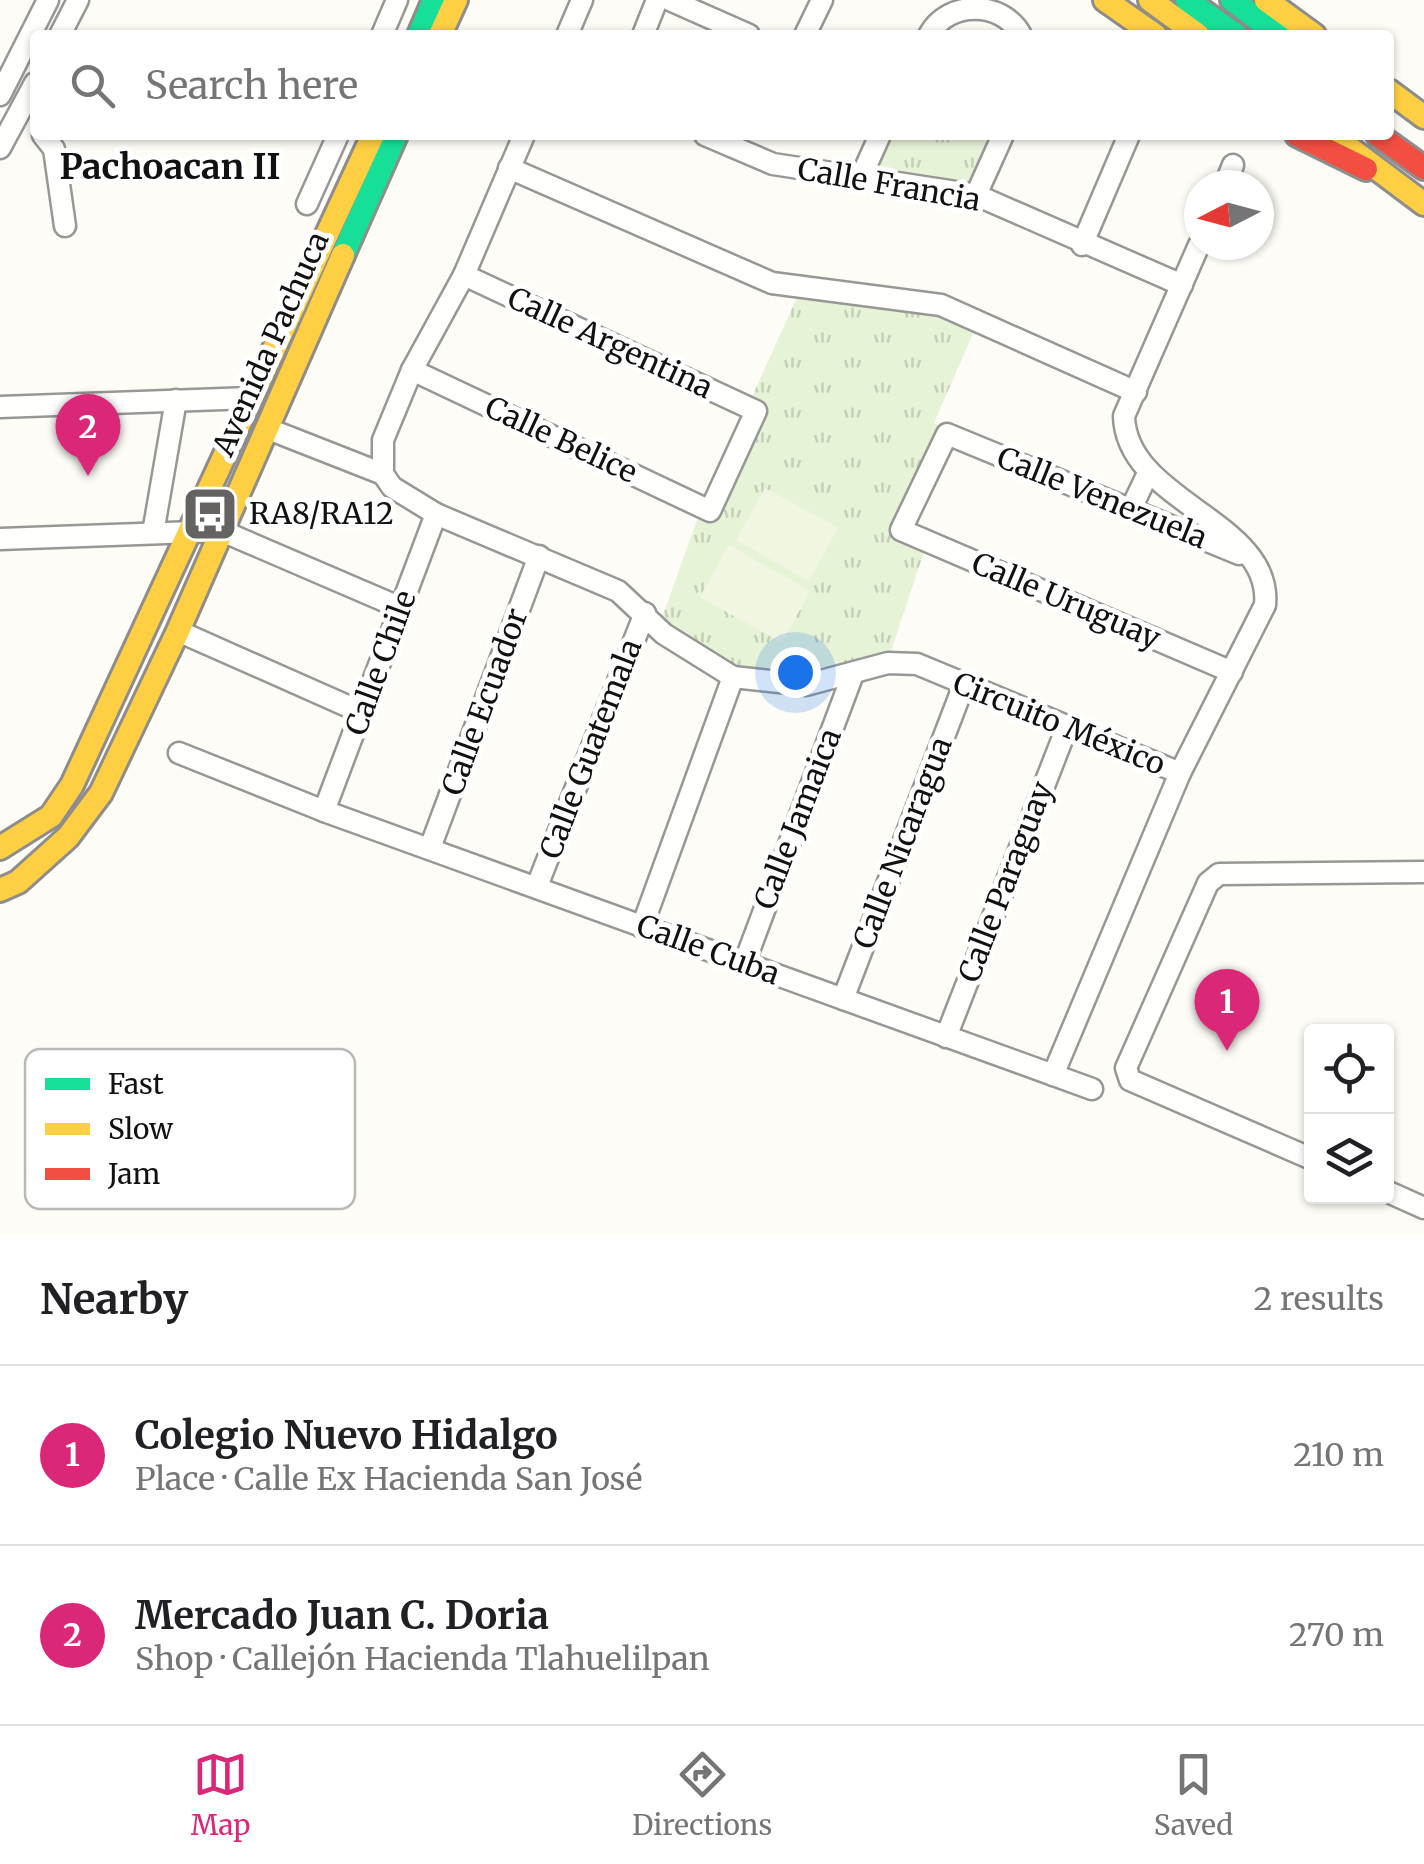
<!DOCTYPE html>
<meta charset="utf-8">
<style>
:root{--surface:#fff;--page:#f6f6f6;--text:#202124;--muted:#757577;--line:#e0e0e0;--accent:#db2777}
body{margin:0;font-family:Merriweather,serif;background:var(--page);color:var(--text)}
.controls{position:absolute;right:30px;bottom:30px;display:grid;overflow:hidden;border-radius:10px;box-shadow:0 2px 8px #0004}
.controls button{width:90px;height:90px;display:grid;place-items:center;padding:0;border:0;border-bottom:2px solid var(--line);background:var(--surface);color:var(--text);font:50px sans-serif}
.compass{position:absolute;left:1184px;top:170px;width:90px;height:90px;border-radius:50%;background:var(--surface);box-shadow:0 2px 8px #0004;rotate:264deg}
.you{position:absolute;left:795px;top:672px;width:35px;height:35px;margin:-25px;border:8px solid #fff;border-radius:50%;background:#1a73e8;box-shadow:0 0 0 15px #1a73e833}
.badge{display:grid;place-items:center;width:65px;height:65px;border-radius:50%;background:var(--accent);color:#fff;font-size:32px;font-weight:700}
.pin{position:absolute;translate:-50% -82px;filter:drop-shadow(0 2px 5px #0008)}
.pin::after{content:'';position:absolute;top:52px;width:35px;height:30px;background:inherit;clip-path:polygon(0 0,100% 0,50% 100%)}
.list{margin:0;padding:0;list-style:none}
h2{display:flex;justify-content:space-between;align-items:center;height:130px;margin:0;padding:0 40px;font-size:42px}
h2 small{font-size:32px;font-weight:400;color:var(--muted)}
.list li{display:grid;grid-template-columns:65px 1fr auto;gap:30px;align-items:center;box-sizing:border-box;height:180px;padding:0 40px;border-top:2px solid var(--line)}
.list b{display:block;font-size:38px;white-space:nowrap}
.list p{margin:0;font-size:32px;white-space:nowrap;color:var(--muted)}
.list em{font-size:32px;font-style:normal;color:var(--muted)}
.icon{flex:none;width:55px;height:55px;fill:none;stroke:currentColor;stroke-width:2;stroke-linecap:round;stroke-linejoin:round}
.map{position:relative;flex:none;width:1424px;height:1234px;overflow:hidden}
.search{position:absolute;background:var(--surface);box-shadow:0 2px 8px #0004;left:30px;right:30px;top:30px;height:110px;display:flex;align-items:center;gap:25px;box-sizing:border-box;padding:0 35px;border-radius:10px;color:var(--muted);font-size:38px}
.sheet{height:490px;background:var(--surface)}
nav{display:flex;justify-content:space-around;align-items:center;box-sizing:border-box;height:140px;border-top:2px solid var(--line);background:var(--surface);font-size:28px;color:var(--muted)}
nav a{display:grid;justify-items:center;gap:5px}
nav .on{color:var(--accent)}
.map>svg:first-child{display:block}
.park{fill:url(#park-tufts)}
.pitch{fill:#f0f6e1}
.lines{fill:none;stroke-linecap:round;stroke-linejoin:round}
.street-casing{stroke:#979795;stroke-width:25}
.fast-casing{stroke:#8e8d8b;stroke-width:28}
.slow-casing{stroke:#8e8d8b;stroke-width:28}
.jam-casing{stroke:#8e8d8b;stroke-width:28}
.street{stroke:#fffffe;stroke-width:20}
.fast{stroke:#16e098;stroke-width:22}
.slow{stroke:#ffcf43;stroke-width:22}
.jam{stroke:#f24e42;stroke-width:22}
.labels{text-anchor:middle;stroke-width:10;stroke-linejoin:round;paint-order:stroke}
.street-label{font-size:30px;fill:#111;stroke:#fff}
.poi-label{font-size:30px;fill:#111;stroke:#fff;text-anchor:start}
.quarter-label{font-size:35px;font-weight:bold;fill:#111;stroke:#fff}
.key{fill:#fff;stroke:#b8b8b8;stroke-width:2.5}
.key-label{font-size:28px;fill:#111}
</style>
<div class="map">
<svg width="1424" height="1234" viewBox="0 0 1424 1234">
<defs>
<pattern id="park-tufts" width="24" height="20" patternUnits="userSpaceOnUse" patternTransform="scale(2.5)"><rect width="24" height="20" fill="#e7f3d7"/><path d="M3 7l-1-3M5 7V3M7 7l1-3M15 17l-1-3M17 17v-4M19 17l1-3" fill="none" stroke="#c5cfb8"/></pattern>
</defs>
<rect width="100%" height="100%" fill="#fdfcf7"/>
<g class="park">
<polygon points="880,135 1003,135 976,195 862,175"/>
<polygon points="799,293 905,295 978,322 934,423 943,428 898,532 926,546 888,660 806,683 732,675 659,626 701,509"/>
</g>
<g class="pitch">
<polygon points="765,488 838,528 809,581 736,540"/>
<polygon points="729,545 810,591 782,643 700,597"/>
</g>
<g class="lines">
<g class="street-casing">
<g id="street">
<polyline points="670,0 749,35"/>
<polyline points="60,35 78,0"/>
<polyline points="382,35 397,0"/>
<polyline points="567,35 582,0"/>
<polyline points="643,35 657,0"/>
<polyline points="805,35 822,0"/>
<path d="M 929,35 C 948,0 1002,0 1021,35"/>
<polyline points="0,95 48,0"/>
<polyline points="43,135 54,149 65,226"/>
<polyline points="524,135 464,275 412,370 383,440 383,474 392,487 436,514 618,591 664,634 733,677 806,685 888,663 917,664 1180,773"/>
<polyline points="705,135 773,164 976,195 1182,285"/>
<polyline points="0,148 35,83"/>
<polyline points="509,168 772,283 941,305 1136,392"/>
<polyline points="862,175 880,135"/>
<polyline points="1225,185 1233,165"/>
<polyline points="976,195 1003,135"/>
<polyline points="307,204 338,135"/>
<polyline points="1082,245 1129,135"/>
<polyline points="412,370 710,511 756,411 464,275"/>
<polyline points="0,407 251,398"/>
<polyline points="276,432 383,474"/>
<polyline points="1130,511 1149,471"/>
<polyline points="153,533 176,400"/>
<polyline points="0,539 222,531 401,608"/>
<polyline points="178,631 363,713"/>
<polyline points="1232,672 901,530 947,434 1239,554"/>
<polyline points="179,753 324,811 1092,1089"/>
<polyline points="324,811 436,514"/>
<polyline points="430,848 539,556"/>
<polyline points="537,886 645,613"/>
<polyline points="642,927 733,677"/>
<polyline points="744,964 853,674"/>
<polyline points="843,999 963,687"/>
<polyline points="946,1037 1067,727"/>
<path d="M 1053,1075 L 1180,773 L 1265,605 C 1273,521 1126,502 1124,416 L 1199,245"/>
<polyline points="1312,1159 1130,1080 1126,1068 1208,883 1219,874 1424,872"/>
<polyline points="1386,1191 1424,1208"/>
</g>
</g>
<g class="fast-casing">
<g id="fast">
<polyline points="1187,0 1236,35"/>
<polyline points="1232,0 1279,35"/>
<polyline points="419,35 434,0"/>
<polyline points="343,255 396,135"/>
</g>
</g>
<g class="slow-casing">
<g id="slow">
<polyline points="1105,0 1155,35"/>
<polyline points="1150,0 1198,35"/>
<polyline points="1266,0 1314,35"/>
<polyline points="440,35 456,0"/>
<polyline points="1389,91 1424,117"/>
<polyline points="1332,135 1424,204"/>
<polyline points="0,848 51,816 72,785 373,135"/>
<polyline points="0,890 18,882 68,837 101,793 178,631 343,255"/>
</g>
</g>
<g class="jam-casing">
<g id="jam">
<polyline points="1297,135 1366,169"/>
<polyline points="1378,135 1424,168"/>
</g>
</g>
<use href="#street" class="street"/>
<use href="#fast" class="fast"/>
<use href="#slow" class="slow"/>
<use href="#jam" class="jam"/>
</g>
<defs>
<g id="bus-square" transform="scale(2.875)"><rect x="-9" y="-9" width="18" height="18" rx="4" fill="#646362" stroke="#fff"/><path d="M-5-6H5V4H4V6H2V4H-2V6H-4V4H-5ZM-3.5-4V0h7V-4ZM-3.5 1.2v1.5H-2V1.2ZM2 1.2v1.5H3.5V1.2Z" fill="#fff"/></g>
</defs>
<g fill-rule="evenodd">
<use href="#bus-square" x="210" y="514"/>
</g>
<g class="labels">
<g class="street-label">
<text transform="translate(889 185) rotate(10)" y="10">Calle Francia</text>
<text transform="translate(610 343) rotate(25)" y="10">Calle Argentina</text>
<text transform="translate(271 344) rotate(-66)" y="10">Avenida Pachuca</text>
<text transform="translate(561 440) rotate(25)" y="10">Calle Belice</text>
<text transform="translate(1102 498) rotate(22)" y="10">Calle Venezuela</text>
<text transform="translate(1066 601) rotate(23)" y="10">Calle Uruguay</text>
<text transform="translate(381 663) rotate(-70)" y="10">Calle Chile</text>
<text transform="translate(485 702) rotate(-70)" y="10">Calle Ecuador</text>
<text transform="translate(1059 724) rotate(22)" y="10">Circuito México</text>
<text transform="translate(591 749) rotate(-69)" y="10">Calle Guatemala</text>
<text transform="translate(798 819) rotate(-69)" y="10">Calle Jamaica</text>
<text transform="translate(903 843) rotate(-69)" y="10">Calle Nicaragua</text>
<text transform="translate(1006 882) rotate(-69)" y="10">Calle Paraguay</text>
<text transform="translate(708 950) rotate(20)" y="10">Calle Cuba</text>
</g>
<g class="poi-label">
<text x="249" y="524">RA8/RA12</text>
</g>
<g class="quarter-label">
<text x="170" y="179">Pachoacan II</text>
</g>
</g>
<rect x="25" y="1049" width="330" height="160" rx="15" class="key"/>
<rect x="45" y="1078" width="45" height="12" fill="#16e098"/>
<rect x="45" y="1123" width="45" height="12" fill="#ffcf43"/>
<rect x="45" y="1168" width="45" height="12" fill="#f24e42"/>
<g class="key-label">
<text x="108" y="1094">Fast</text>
<text x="108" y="1139">Slow</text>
<text x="108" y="1184">Jam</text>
</g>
</svg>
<div class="controls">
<button><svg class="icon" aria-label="locate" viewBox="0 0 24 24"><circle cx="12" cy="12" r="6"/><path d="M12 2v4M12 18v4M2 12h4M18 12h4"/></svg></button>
<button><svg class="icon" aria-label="layers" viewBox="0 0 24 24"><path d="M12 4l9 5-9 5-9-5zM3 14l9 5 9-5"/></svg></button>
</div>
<svg class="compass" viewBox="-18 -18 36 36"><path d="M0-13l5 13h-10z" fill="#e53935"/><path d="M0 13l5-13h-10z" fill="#757577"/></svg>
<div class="you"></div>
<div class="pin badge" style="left:1227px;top:1051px">1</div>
<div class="pin badge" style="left:88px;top:476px">2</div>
<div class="search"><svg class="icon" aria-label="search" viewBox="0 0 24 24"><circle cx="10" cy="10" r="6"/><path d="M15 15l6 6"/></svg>Search here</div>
</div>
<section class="sheet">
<h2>Nearby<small>2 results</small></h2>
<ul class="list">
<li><span class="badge">1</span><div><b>Colegio Nuevo Hidalgo</b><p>Place · Calle Ex Hacienda San José</p></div><em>210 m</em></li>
<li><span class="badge">2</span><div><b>Mercado Juan C. Doria</b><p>Shop · Callejón Hacienda Tlahuelilpan</p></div><em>270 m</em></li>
</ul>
</section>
<nav>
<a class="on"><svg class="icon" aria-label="map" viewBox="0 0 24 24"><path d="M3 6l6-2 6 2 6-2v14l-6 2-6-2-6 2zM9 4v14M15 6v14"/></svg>Map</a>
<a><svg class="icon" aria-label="directions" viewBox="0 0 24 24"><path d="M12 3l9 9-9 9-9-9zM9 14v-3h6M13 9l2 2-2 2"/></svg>Directions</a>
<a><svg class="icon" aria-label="saved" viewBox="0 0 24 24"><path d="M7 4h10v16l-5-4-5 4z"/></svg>Saved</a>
</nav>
